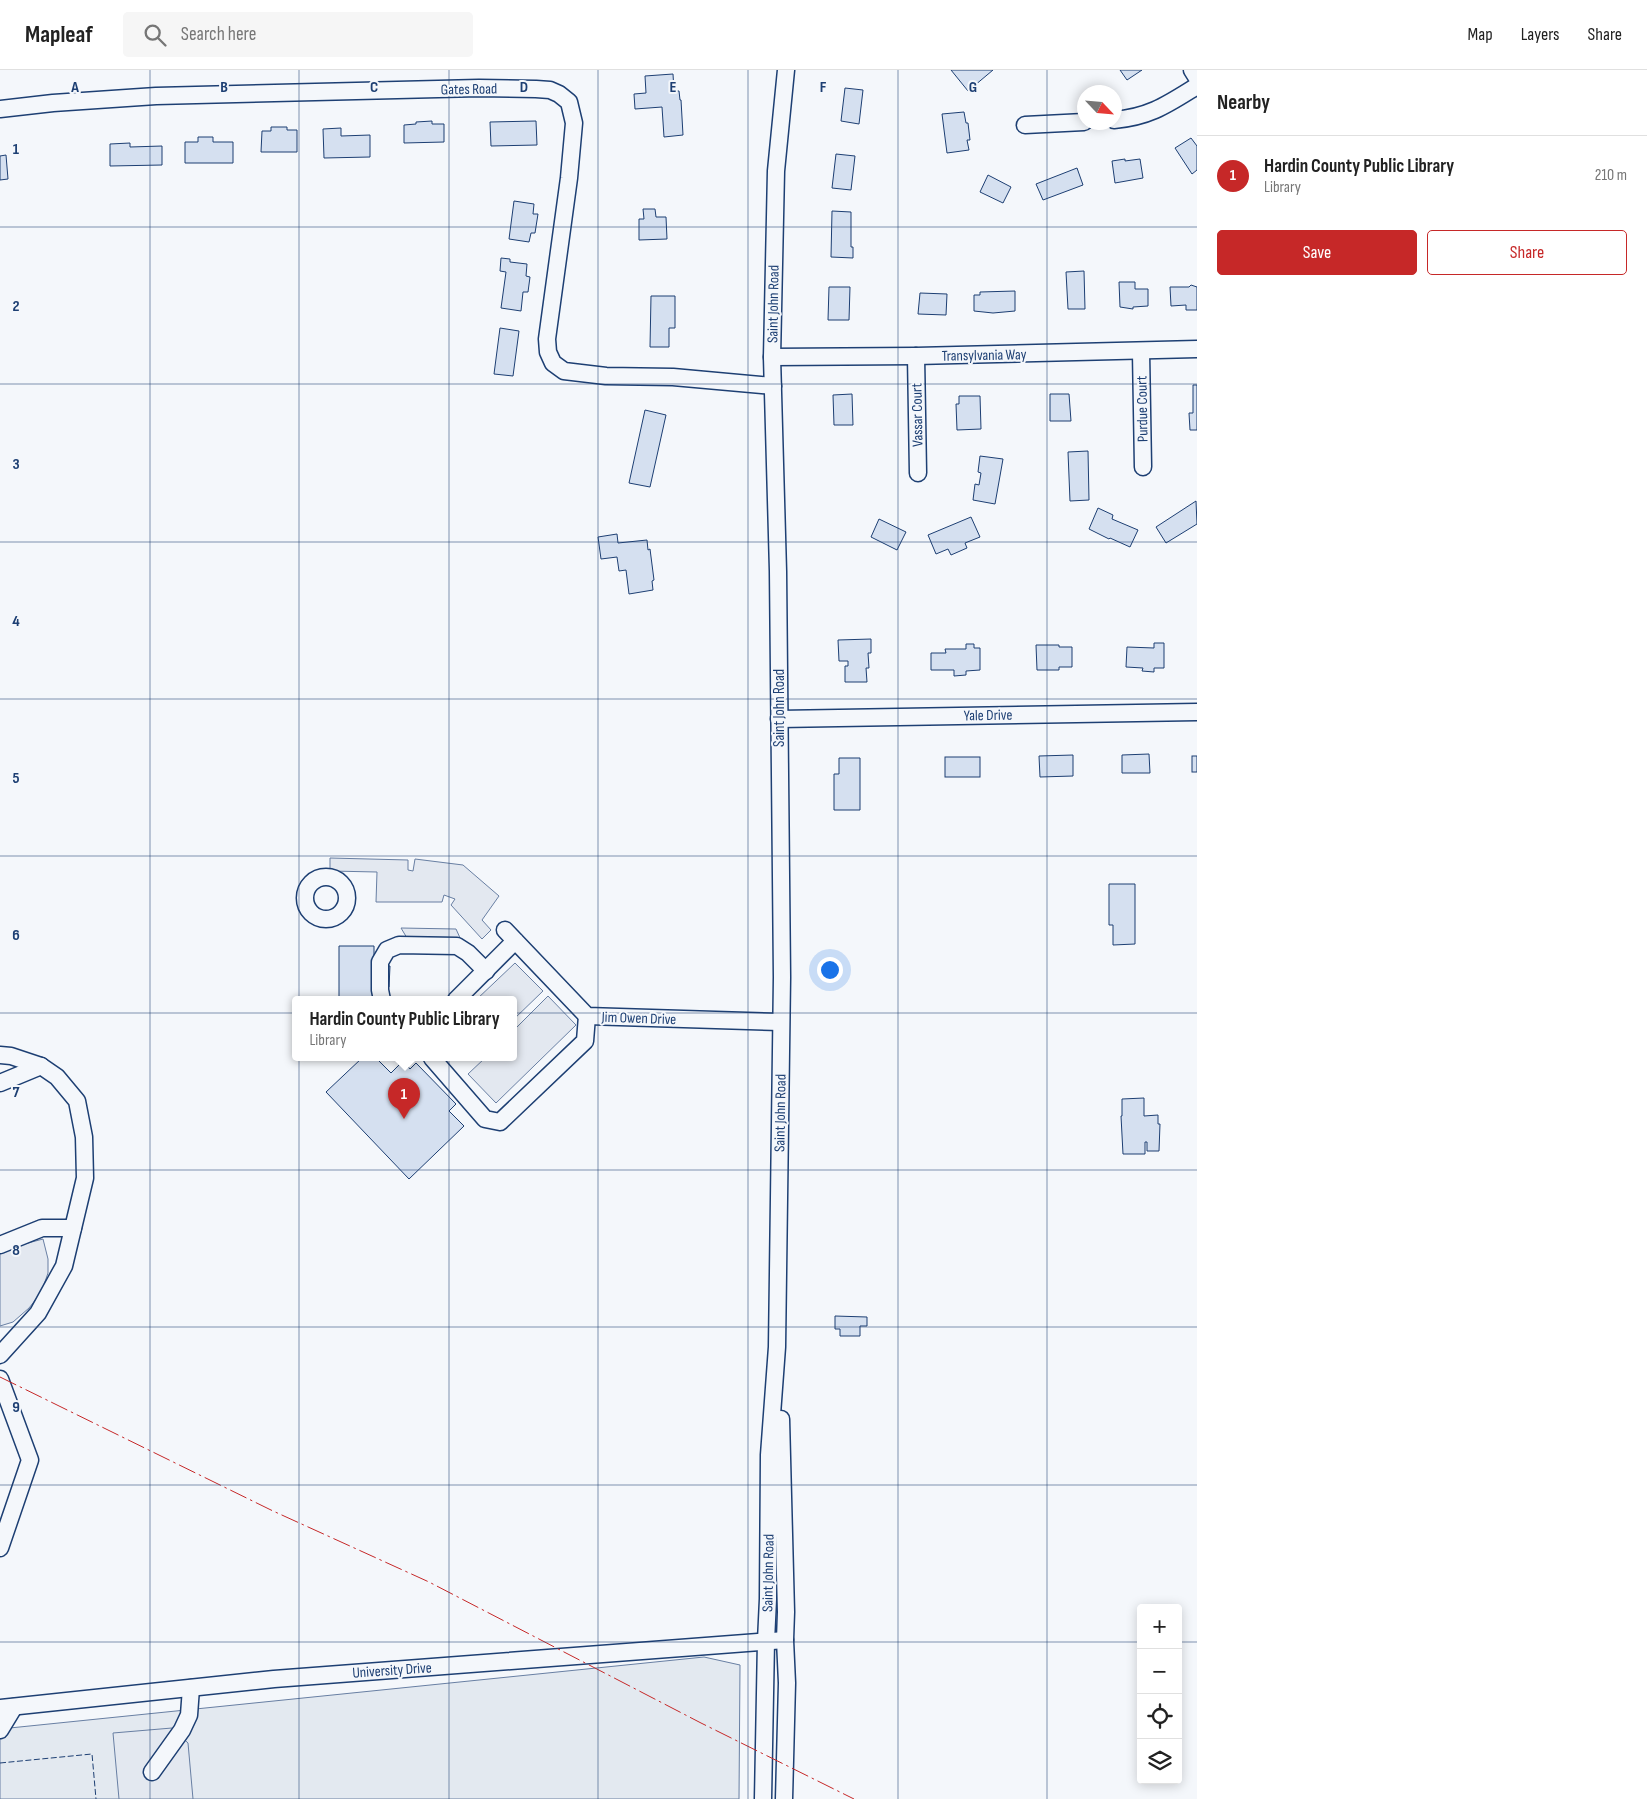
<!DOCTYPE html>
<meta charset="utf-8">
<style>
:root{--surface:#fff;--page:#f6f6f6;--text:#222;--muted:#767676;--line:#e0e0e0;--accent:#c62828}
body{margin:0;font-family:"Sofia Sans Condensed",sans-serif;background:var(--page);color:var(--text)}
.controls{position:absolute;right:15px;bottom:15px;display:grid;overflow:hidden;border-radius:5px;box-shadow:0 2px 12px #0003}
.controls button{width:45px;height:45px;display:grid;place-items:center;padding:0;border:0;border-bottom:1px solid var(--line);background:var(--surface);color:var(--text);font:25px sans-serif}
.compass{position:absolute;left:1077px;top:15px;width:45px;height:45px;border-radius:50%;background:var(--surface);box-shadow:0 2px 12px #0003;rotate:116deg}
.you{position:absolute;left:829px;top:899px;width:18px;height:18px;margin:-12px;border:4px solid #fff;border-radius:50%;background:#1a73e8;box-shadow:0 0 0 8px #1a73e833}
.badge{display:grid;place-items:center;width:32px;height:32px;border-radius:50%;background:var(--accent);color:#fff;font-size:16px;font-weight:700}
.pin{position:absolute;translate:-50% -41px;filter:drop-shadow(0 1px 2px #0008)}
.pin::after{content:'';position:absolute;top:26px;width:18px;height:15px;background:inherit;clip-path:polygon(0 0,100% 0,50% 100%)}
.popup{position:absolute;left:292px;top:926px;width:225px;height:65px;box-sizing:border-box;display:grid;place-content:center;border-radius:5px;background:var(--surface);filter:drop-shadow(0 1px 4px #0005);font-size:16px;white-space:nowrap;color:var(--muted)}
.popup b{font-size:19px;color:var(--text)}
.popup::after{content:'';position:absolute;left:50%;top:100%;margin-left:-10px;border:10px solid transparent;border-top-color:var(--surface)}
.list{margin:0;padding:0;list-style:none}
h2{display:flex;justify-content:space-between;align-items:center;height:65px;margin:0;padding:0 20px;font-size:21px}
h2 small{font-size:16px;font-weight:400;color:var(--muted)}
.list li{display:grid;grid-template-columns:32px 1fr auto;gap:15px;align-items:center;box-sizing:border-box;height:80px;padding:0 20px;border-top:1px solid var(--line)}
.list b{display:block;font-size:19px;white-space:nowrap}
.list p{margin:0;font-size:16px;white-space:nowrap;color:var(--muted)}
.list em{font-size:16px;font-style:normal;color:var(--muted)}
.actions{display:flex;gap:10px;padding:15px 20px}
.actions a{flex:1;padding:11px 0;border:1px solid var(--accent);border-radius:5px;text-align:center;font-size:18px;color:var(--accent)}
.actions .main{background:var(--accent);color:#fff}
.icon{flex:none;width:28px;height:28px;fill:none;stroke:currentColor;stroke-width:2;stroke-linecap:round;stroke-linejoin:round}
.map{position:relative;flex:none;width:1197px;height:1729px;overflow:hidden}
header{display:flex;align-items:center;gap:30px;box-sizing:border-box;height:70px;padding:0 25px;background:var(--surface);border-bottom:1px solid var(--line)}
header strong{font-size:24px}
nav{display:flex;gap:28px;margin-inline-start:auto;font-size:18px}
.search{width:350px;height:45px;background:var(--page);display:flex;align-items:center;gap:12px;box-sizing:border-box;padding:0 18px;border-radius:5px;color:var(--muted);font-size:19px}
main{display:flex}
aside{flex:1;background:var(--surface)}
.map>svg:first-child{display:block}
.green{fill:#e3e9f0;stroke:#687fa3}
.parking{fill:#e3e8f0;stroke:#687fa3}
.building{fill:#d5e0f0;stroke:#1d3f73}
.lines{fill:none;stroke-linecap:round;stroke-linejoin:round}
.minor-casing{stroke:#1d3f73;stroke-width:19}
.minor{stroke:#f4f7fb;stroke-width:16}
.fence{stroke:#1d3f73;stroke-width:1;stroke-dasharray:6 2.5;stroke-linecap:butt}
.power{stroke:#c62828;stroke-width:1;stroke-dasharray:18 4 2.5 4;stroke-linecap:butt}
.grid{fill:none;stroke:#1d3f73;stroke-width:1;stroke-opacity:0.55}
.labels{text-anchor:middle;stroke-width:4;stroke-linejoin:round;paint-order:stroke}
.street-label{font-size:15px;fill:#1d3f73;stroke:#f4f7fb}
.grid-label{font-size:16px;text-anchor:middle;font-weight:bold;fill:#1d3f73;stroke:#f4f7fb;stroke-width:4;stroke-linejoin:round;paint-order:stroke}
</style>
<header>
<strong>Mapleaf</strong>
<div class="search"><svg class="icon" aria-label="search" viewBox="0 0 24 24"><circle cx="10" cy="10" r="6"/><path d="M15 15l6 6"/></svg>Search here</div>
<nav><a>Map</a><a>Layers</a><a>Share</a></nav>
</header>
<main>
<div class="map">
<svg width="1197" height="1729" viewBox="0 0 1197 1729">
<rect width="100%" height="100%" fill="#f4f7fb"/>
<polygon class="green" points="704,1587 740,1595 739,1729 0,1729 0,1659"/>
<g class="parking">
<polygon points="330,788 408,790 408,800 413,801 415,789 463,795 499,826 482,850 491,860 482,869 451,835 455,829 444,825 442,832 376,832 377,802 330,801"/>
<polygon points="401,858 456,859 461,870 407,868"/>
<polygon points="515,893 543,921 513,950 513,930 476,930"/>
<polygon points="548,926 576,955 496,1033 468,1004 485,988 513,988 513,961"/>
<polygon points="43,1169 48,1189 48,1203 41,1223 29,1238 13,1252 0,1256 0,1183 13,1177"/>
<polygon points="172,1658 188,1673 193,1729 119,1729 113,1663"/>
</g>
<g class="building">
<polygon points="951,0 993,0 968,21"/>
<polygon points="1120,0 1142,0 1127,10"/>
<polygon points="673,4 674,21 679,21 680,30 681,30 683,65 664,67 662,37 635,39 634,24 646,23 645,6"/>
<polygon points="845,18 863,20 859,54 841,51"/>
<polygon points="964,42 966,53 968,53 970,70 967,70 969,80 947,83 942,44"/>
<polygon points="432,51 432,54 444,54 444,72 404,73 404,55 416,54 416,52"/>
<polygon points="536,51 537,75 491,76 490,52"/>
<polygon points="271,57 287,57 287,60 297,60 297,82 261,82 262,61 271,61"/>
<polygon points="341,58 341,66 370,65 370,87 324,88 323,59"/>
<polygon points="198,67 213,67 213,72 233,72 233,93 185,93 185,72 198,72"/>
<polygon points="1191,68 1197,76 1197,100 1192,104 1175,78"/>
<polygon points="130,73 130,77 162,76 162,95 110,96 110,74"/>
<polygon points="836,84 855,86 851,120 832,118"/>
<polygon points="6,85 8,109 0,110 0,86"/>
<polygon points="1125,89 1125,91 1140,89 1143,108 1115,113 1112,91"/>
<polygon points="1077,98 1083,115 1043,130 1036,114"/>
<polygon points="988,105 1011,117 1003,133 980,122"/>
<polygon points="514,131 534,134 533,144 538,144 535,163 531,163 529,172 509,169"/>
<polygon points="643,139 655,139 656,147 666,147 667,169 639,170 639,149 644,149"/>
<polygon points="832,141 851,142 851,177 853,177 853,188 831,187"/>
<polygon points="501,188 510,189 510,192 527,194 526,206 530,207 528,222 523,222 521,241 501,238 506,202 500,201"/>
<polygon points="1084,201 1085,239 1068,239 1066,202"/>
<polygon points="1119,212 1135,212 1135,219 1148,219 1148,236 1133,237 1133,239 1120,237"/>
<polygon points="1191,215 1197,217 1197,240 1186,240 1186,235 1171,236 1170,217 1189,217"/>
<polygon points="829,217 850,217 849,250 828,250"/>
<polygon points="1015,221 1015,241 993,243 974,241 974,225 980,225 980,222"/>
<polygon points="920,223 947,224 946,245 918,244"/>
<polygon points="651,226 675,226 675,258 669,258 669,277 650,277"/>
<polygon points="500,258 519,261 513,306 494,304"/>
<polygon points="1193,315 1197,315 1197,360 1190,360 1189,343 1193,343"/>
<polygon points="852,324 853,355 834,355 833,325"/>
<polygon points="1050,324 1069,324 1071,351 1050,351"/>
<polygon points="959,326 980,326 981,359 957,360 956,334 959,334"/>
<polygon points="645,340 666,345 650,417 629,413"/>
<polygon points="1088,381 1089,430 1070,431 1068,382"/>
<polygon points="980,386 1003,389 995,434 973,430 975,414 979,415 981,403 978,402"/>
<polygon points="1196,431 1197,454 1166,473 1156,457"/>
<polygon points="1098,438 1113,445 1112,449 1138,460 1130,477 1110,468 1109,469 1089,459"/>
<polygon points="971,447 980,467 965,473 967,478 951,485 948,479 936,484 928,465"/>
<polygon points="879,449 906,462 897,480 871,467"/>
<polygon points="617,464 618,473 647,470 648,480 650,479 654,510 652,511 653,520 629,524 626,500 619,501 617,487 601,489 598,467"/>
<polygon points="871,569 871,583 868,583 869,598 866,598 867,612 845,612 845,596 848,596 848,591 839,591 838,570"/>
<polygon points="1154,573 1164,573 1164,598 1154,598 1154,602 1142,601 1143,598 1126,597 1127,577 1154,578"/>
<polygon points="966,574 974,574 974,578 980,578 980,600 966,601 966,605 954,606 954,600 931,600 931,583 946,583 945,579 966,579"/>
<polygon points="1036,575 1059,575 1059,577 1072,577 1072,597 1059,597 1059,600 1037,600"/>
<polygon points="1149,684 1150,703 1122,703 1122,685"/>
<polygon points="1073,685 1073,706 1040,707 1039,686"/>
<rect x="1192" y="686" width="5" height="16"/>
<rect x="945" y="687" width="35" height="20"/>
<polygon points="839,688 860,688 860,740 834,740 834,704 839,704"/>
<polygon points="1109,814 1135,814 1135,874 1113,875 1113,855 1109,855"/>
<polygon points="339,876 374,876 374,896 390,896 389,917 373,917 373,930 339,930"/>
<polygon points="362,988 366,988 368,990 371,988 376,988 391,1003 403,991 410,999 416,993 456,1034 449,1041 464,1056 409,1109 326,1022"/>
<polygon points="1144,1028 1144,1046 1158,1045 1158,1054 1160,1054 1159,1081 1147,1081 1147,1072 1145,1072 1145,1084 1123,1084 1121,1046 1122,1046 1122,1029"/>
<polygon points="835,1246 867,1247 867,1256 860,1256 860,1266 840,1266 840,1259 835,1259"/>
</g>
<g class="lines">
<g class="minor-casing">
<g id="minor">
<polyline points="1192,0 1197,8"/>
<polyline points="0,39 53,33 156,26 479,18 536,19 550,20 559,24 569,32 574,53 569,108 547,269 548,282 553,293 564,301 606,306 673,307 773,316"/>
<path d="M 1114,50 C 1150,47 1168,34 1197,16"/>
<polyline points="1025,55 1084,52"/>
<polyline points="1141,282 1143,397"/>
<polyline points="916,286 918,403"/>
<polyline points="772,287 916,286 1197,279"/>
<polyline points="779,649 1197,642"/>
<circle cx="326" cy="828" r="21"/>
<polyline points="505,860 587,946 780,952"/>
<polyline points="382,930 380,920 380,892 387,880 399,875 457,876 468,883 486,901"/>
<polyline points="456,930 515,871"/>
<polyline points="0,985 11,986 41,996 57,1007 77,1031 84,1067 85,1108 64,1196 38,1243 0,1285"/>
<polyline points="432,988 485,1049 500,1052 585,971 587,946"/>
<polyline points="0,1013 41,996"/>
<polyline points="0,1175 42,1158 73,1158"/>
<polyline points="0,1309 30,1390 0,1478"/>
<polyline points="781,1349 786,1542 785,1570 787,1613 784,1729"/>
<polyline points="0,1638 274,1609 785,1570"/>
<polyline points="0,1660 14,1637"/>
<polyline points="152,1702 182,1660 189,1645 191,1618"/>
<polyline points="763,1729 766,1571 768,1529 769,1385 777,1277 782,907 778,501 772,287 776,101 786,0"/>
</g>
</g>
<use href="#minor" class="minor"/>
<polyline class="fence" points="0,1693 92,1684 96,1729"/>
<polyline class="power" points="0,1307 273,1441 429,1512 701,1653 854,1729"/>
</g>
<path class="grid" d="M 150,0 L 150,1729M 299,0 L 299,1729M 449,0 L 449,1729M 598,0 L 598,1729M 748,0 L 748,1729M 898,0 L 898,1729M 1047,0 L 1047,1729M 0,157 L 1197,157M 0,314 L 1197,314M 0,472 L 1197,472M 0,629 L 1197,629M 0,786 L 1197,786M 0,943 L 1197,943M 0,1100 L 1197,1100M 0,1257 L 1197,1257M 0,1415 L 1197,1415M 0,1572 L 1141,1572M 1178,1572 L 1197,1572"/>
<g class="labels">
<g class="street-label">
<text transform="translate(469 19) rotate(-1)" y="5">Gates Road</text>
<text transform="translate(773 234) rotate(-89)" y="5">Saint John Road</text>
<text transform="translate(984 285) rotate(-1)" y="5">Transylvania Way</text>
<text transform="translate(1142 339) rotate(-91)" y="5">Purdue Court</text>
<text transform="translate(917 345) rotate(-91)" y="5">Vassar Court</text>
<text transform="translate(779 638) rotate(-90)" y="5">Saint John Road</text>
<text transform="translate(988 645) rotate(-1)" y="5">Yale Drive</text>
<text transform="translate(639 948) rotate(2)" y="5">Jim Owen Drive</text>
<text transform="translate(780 1043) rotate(-89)" y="5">Saint John Road</text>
<text transform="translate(768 1503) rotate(-89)" y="5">Saint John Road</text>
<text transform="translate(392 1600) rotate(-4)" y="5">University Drive</text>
</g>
</g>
<g class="grid-label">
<text x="75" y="22">A</text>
<text x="224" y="22">B</text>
<text x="374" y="22">C</text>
<text x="524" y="22">D</text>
<text x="673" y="22">E</text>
<text x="823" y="22">F</text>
<text x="973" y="22">G</text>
<text x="16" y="84">1</text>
<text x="16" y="241">2</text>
<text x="16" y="399">3</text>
<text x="16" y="556">4</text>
<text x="16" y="713">5</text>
<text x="16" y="870">6</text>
<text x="16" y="1027">7</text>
<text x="16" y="1185">8</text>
<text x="16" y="1342">9</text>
</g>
</svg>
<div class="controls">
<button>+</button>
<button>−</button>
<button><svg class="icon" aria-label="locate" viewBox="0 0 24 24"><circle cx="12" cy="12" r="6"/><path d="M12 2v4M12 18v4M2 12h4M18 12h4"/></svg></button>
<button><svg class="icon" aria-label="layers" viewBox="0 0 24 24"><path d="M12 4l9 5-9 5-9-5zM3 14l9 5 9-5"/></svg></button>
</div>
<svg class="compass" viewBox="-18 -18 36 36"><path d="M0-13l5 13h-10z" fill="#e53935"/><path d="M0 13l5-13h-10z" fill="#767676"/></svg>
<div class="you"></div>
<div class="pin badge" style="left:404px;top:1049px">1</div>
<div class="popup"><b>Hardin County Public Library</b>Library</div>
</div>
<aside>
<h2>Nearby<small></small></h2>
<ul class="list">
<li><span class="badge">1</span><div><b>Hardin County Public Library</b><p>Library</p></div><em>210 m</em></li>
</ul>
<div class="actions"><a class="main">Save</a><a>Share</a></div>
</aside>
</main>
